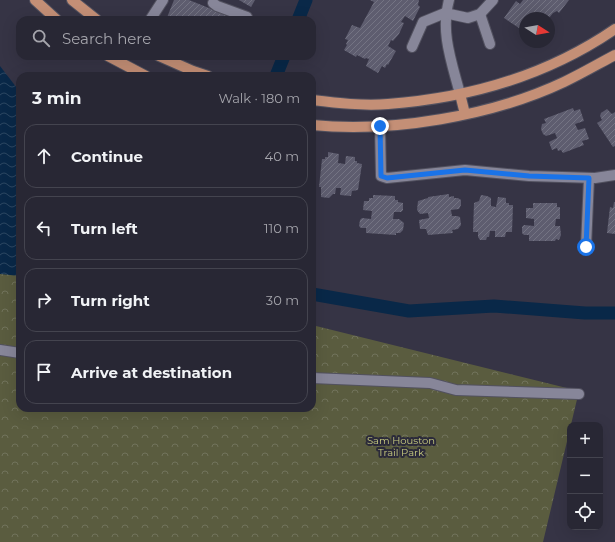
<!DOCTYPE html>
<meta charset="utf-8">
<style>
:root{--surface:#282734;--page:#343340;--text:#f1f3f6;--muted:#a5a5ac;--line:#44444f}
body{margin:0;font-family:Montserrat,sans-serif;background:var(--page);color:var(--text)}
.controls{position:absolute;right:12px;bottom:12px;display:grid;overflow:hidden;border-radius:8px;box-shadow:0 4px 16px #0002}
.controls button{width:36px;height:36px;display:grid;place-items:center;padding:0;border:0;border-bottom:1px solid var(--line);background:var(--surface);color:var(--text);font:20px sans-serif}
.compass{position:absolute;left:519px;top:12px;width:36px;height:36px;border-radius:50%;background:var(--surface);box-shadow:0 4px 16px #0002;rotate:101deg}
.stop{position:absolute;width:12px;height:12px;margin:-9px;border:3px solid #1a73e8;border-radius:50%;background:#fff}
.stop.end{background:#1a73e8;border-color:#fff;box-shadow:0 1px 4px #0008}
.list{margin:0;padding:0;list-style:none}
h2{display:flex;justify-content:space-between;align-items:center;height:52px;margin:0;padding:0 16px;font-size:17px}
h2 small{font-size:13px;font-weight:400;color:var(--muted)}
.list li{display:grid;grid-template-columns:26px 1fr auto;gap:12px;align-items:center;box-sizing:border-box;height:64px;margin:0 8px 8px;padding:0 8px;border:1px solid var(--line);border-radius:12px}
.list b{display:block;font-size:15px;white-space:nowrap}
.list em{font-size:13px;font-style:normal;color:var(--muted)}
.icon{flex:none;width:22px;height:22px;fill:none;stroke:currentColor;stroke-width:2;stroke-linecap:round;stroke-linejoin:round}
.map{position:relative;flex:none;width:615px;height:542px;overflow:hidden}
.search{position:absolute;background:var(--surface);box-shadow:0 4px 16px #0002;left:16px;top:16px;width:300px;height:44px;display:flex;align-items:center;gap:10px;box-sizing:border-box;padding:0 14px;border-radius:12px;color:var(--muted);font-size:15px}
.panel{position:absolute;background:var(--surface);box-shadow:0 4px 16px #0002;left:16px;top:72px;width:300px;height:340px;border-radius:12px}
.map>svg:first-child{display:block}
.forest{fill:url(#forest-crowns)}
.water{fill:url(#water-waves)}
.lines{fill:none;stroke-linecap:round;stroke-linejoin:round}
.canal{stroke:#092848;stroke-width:13}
.building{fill:url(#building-hatch)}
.minor-casing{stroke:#52515f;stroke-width:12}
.major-casing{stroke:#52515f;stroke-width:12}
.minor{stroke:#878699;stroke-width:10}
.major{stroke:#c48f76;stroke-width:10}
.route{stroke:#1a73e8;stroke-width:5}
.labels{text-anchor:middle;stroke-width:4;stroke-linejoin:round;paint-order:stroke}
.park-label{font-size:10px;fill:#cacd80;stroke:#2b2a3a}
</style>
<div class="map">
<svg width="615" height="542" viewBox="0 0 615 542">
<defs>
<pattern id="forest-crowns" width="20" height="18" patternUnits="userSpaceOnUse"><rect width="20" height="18" fill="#5a5c3f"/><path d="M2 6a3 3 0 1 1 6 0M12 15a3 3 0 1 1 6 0" fill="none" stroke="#71735b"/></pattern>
<pattern id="water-waves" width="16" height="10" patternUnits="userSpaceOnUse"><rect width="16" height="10" fill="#092848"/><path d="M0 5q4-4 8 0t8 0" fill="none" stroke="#2c4762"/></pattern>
<pattern id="building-hatch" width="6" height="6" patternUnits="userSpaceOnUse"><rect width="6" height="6" fill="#5e5d6f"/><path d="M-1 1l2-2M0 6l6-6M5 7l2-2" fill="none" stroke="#747483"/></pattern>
</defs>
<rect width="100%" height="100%" fill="#363445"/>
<polygon class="forest" points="0,248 20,253 20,408 312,408 312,325 579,391 543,542 0,542"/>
<polygon class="water" points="0,66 20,92 20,276 0,274"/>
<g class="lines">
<g class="canal">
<polyline points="298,20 306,0"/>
<polyline points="276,76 284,56"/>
<polyline points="312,294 409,311 494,306 585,313 615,313"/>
</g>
</g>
<g class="building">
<polygon points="174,0 189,0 239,20 166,20"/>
<polygon points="239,0 255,0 251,7"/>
<polygon points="370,0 419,0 418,5 420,7 413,21 405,16 401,22 404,23 399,34 393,41 391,40 388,46 396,51 388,65 387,64 385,68 382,66 378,73 366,66 369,59 366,58 365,59 357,55 356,57 344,50 347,45 346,44 348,40 345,39 352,25 360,28 374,2"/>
<polygon points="523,0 569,0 559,13 557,11 553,13 549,18 525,18 525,32 504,18 516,1 520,4"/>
<polygon points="573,108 574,111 580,109 584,121 575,124 578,130 585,128 589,139 582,141 584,145 563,153 561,150 558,151 557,148 552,150 549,142 557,138 555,133 546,136 543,134 541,129 542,124 546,123 544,119"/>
<polygon points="607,109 612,114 615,112 615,146 613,147 597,123 602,120 600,116 601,113"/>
<polygon points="328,152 339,154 338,163 345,164 346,156 355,157 355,161 357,161 357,163 362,164 358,190 352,191 351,196 340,195 341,188 336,188 335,194 333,194 329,198 321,197 321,187 319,187 322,159 325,159 325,157 328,157"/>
<polygon points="449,194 449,197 454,196 454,198 458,198 461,200 461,205 459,209 451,210 452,216 457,216 460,217 461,225 458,229 452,230 453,233 428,235 426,229 420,229 419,220 429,218 428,213 420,214 417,210 418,201 428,198 428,197"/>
<polygon points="373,195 395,196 395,200 398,200 398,202 403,203 403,210 401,212 394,212 393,219 399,219 404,223 403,230 400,233 396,233 396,235 366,233 366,228 361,228 359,226 360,220 362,218 371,219 372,211 363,210 364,201 369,201 369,198 373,198"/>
<polygon points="481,195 487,196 491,198 491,206 496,207 498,197 506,198 506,203 509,203 509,205 513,205 512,232 506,232 505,237 495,237 495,231 490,231 489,237 487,237 486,240 480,240 478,237 478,232 473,232 474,203 479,201"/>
<polygon points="614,202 615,202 615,234 607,233 610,207 613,208"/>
<polygon points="533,203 557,203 557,207 560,207 560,219 556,219 555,226 560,226 561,235 559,240 556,239 555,241 529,241 529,235 524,235 522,233 522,227 524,225 534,226 534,219 526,218 526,208 533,208"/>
</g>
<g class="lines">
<g class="minor-casing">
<g id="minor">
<path d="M 449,0 C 440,32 452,63 460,94"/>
<polyline points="213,3 217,6 247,17"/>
<polyline points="480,14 490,44"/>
<polyline points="150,20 163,0"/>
<polyline points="412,47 423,22 445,13 468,18 480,14 493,0"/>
<polyline points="380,126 381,176 387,178 465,170 529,176 595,178 615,175"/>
<polyline points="586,247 589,178"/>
<polyline points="0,350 20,353"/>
<polyline points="312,378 430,383 456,390 579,394"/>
</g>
</g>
<g class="major-casing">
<g id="major">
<polyline points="35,0 57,20"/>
<polyline points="72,0 97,20"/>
<polyline points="108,56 146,76"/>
<polyline points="159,56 193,71 208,76"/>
<polyline points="460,94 465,114"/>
<path d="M 312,100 C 337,103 363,106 388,104 C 468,98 548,75 615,29"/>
<path d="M 312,125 C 391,133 492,116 564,82 C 581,74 598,64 615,55"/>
</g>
</g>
<use href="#minor" class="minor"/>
<use href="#major" class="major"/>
</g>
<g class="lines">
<polyline class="route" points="380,126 381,176 387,178 465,170 529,176 589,178 586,247"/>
</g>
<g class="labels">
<g class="park-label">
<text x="401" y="444">Sam Houston<tspan x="401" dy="12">Trail Park</tspan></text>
</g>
</g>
</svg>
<div class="controls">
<button>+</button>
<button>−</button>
<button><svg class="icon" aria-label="locate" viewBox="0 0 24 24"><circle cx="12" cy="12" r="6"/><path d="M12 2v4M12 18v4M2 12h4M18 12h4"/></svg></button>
</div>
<svg class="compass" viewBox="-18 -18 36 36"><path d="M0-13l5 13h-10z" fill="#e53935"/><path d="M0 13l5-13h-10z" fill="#a5a5ac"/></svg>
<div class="stop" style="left:586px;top:247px"></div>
<div class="stop end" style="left:380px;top:126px"></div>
<div class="search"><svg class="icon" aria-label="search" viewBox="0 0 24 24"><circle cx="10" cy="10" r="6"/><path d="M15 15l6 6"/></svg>Search here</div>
<section class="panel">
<h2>3 min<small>Walk · 180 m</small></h2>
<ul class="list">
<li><svg class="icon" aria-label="ahead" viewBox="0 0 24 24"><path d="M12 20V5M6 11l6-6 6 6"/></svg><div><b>Continue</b></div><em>40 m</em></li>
<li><svg class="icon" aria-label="left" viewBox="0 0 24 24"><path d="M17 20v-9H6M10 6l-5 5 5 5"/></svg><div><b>Turn left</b></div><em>110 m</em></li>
<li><svg class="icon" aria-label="right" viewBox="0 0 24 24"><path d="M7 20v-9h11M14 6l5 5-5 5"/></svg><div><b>Turn right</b></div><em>30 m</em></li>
<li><svg class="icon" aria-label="arrive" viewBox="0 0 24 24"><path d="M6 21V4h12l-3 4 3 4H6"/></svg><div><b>Arrive at destination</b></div></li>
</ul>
</section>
</div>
